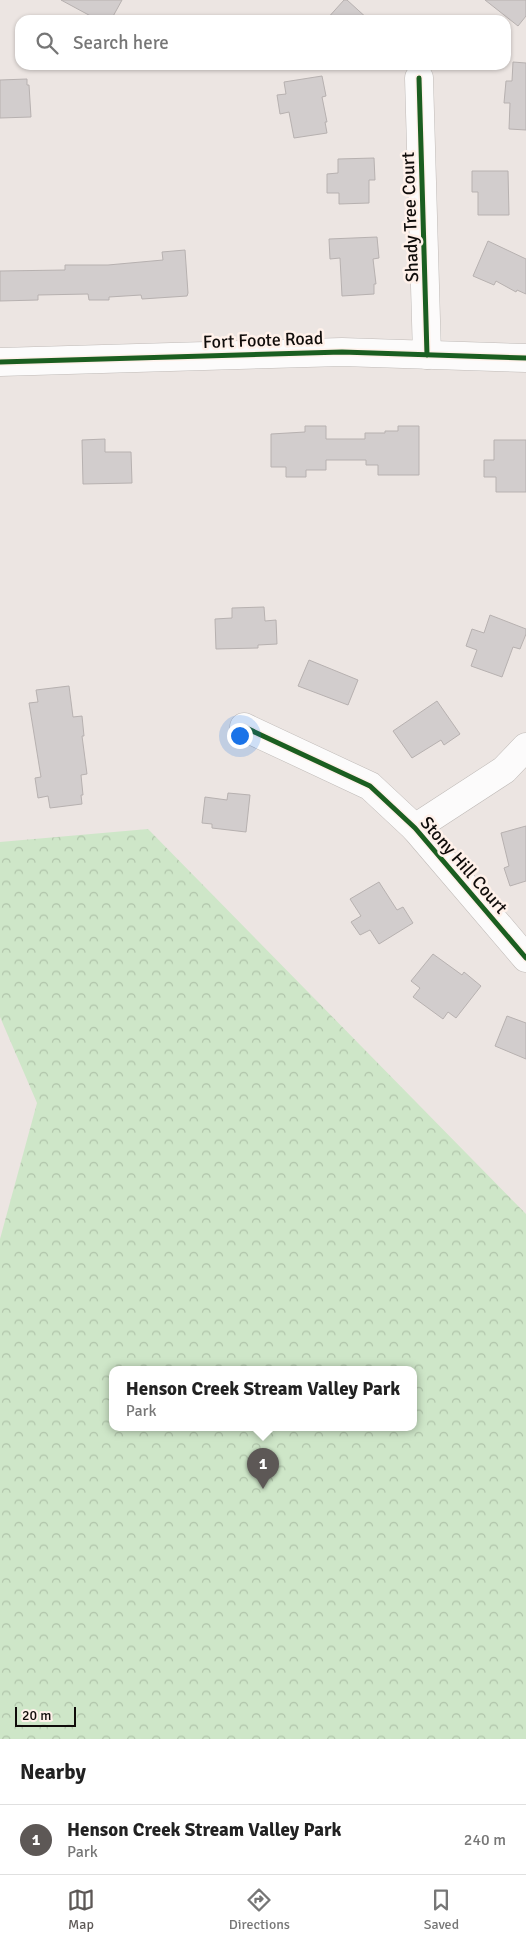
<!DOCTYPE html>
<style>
:root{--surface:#fff;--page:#f6f6f6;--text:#222;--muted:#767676;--line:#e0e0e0;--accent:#5d5856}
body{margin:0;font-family:Signika,sans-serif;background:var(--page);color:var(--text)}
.scale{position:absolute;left:15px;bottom:12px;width:61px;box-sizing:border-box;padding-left:5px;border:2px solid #100c0a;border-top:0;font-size:14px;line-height:18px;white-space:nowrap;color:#100c0a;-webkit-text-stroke:4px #fff1ea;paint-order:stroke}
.you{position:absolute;left:239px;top:735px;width:18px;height:18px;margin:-12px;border:4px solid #fff;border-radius:50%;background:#1a73e8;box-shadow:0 0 0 8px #1a73e833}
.badge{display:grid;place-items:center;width:32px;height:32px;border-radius:50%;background:var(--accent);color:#fff;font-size:16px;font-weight:700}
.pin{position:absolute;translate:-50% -41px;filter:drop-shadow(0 1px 2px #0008)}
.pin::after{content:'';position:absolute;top:26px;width:18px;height:15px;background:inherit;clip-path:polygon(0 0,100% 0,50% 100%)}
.popup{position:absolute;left:109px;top:1366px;width:308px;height:65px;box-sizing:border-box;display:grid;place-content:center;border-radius:10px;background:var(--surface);filter:drop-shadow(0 1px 4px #0005);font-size:16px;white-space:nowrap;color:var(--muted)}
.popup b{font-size:19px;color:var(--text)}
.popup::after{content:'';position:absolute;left:50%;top:100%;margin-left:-10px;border:10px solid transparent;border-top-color:var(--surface)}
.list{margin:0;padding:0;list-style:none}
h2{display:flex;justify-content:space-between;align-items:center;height:65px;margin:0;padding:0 20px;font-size:21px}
h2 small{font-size:16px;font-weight:400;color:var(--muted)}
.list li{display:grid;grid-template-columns:32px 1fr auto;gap:15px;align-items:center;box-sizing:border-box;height:70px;padding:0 20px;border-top:1px solid var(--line)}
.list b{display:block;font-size:19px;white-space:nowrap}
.list p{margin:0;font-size:16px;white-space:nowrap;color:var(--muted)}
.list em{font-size:16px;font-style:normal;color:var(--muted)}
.icon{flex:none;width:28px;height:28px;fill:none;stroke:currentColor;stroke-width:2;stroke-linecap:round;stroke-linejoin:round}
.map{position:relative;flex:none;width:526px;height:1739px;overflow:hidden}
.search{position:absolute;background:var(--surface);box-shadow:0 1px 4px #0004;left:15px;right:15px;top:15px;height:55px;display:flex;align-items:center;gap:12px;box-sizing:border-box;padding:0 18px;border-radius:15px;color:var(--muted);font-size:19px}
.sheet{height:135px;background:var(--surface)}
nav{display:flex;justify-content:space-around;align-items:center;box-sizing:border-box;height:70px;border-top:1px solid var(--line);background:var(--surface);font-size:14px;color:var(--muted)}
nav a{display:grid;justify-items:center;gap:2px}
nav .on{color:var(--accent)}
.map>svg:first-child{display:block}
.park{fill:url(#park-crowns);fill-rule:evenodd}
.building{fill:#d2cdcd;stroke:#b7b1b0}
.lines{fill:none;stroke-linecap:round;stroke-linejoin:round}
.minor-casing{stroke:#bfbab7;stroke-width:29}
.minor{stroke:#fcfbfb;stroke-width:28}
.cycleway-casing{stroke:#fff1ea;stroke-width:8}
.cycleway{stroke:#1b5e20;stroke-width:5}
.labels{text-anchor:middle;stroke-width:5;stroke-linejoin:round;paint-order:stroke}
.street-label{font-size:18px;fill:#100c0a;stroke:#fff1ea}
</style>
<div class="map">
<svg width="526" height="1739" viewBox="0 0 526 1739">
<defs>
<pattern id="park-crowns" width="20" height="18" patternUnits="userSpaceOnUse" patternTransform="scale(1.25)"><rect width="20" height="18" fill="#cee6c8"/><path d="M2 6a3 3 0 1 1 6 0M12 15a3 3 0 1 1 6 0" fill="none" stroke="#b0c4aa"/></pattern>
</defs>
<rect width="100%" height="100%" fill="#ece5e2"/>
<path class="park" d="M 148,829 L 526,1214 L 526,1739 L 0,1739 L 0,1239 L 37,1103 L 0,1017 L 0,842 ZM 113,1370 L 413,1370 L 413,1428 L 113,1428 Z"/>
<g class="building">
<polygon points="61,0 122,0 111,20 98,20"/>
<polygon points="344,0 347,0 369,20 326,20"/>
<polygon points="485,0 526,0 526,16 518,26"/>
<polygon points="513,62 526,63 526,130 509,129 510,103 504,103 506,81 512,81"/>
<polygon points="322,76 326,96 322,97 327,122 325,122 327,133 294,138 289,112 280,114 277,95 286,94 284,82"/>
<polygon points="27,79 27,85 29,85 31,117 0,118 0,80"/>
<polygon points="374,158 375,180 369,180 369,203 339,204 339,193 327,193 327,174 338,173 338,159"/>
<polygon points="472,171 508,171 509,215 478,215 478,192 472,192"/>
<polygon points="377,237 379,258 373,259 376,284 374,284 374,294 342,296 340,258 330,259 329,239"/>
<polygon points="488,241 526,259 526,294 517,290 516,292 496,281 494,285 473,276"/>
<polygon points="185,250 188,293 187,296 142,299 141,295 109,297 109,300 89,300 88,294 38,295 38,300 0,301 0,271 65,270 65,265 108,265 163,260 162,252"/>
<polygon points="305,426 326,426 326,439 365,439 365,433 385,433 385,431 398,431 398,426 419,426 419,475 378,475 378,465 366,465 366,460 326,460 326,470 306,470 306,477 286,477 286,467 271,467 271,434 305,432"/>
<polygon points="105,439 105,452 131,452 132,483 83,484 82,440"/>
<polygon points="494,440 526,440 526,492 496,492 496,477 484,477 484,460 494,460"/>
<polygon points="264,607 265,621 276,620 277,644 258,645 258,648 216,649 215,619 232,618 232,608"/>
<polygon points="490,615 526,629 526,634 520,649 513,647 502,677 471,666 477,650 466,646 472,629 484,633"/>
<polygon points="309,660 358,680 348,705 298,686"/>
<polygon points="69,686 73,717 82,716 84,736 82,736 87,774 81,775 83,795 81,795 82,804 50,808 48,796 38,798 35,778 41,777 29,703 38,702 36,690"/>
<polygon points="437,701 460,734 444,745 441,740 412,758 393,731"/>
<polygon points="228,793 250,795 246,832 212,828 212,824 202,823 205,797 227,800"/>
<polygon points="526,826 526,881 510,886 504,868 509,866 501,833"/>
<polygon points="379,882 397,910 403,907 413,923 379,944 370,930 360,935 351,922 361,916 350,899"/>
<polygon points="433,954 462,975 464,972 481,986 456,1018 448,1012 443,1019 413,997 420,988 411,981"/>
<polygon points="507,1016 526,1023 526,1059 495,1046"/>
</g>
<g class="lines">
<g class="minor-casing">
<g id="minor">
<polyline points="419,78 427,355"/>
<polyline points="0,362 342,352 526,358"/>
<polyline points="244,727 370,786 415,828 526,958"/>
<polyline points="415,828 504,770 526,747"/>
</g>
</g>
<use href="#minor" class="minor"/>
<g class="cycleway-casing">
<g id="cycleway">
<polyline points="419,78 427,355"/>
<polyline points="0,362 342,352 526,358"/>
<polyline points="244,727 370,786 415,828 526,958"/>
</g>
</g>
<use href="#cycleway" class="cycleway"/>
</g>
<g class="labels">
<g class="street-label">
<text transform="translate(410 217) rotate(-92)" y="6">Shady Tree Court</text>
<text transform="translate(263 340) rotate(-2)" y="6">Fort Foote Road</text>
<text transform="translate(464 865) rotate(49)" y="6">Stony Hill Court</text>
</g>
</g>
</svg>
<div class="scale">20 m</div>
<div class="you"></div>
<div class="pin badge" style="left:263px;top:1489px">1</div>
<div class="popup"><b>Henson Creek Stream Valley Park</b>Park</div>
<div class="search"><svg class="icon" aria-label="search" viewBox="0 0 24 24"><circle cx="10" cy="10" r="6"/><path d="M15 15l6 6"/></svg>Search here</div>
</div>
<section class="sheet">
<h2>Nearby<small></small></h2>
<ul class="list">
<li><span class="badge">1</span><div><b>Henson Creek Stream Valley Park</b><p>Park</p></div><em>240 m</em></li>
</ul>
</section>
<nav>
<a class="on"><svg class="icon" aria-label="map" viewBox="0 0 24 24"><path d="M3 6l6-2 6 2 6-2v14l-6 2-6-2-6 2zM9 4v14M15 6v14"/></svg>Map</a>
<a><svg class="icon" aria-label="directions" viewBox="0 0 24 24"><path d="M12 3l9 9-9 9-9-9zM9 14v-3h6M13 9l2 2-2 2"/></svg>Directions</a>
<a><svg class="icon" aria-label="saved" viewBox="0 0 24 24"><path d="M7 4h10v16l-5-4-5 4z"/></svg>Saved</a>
</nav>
